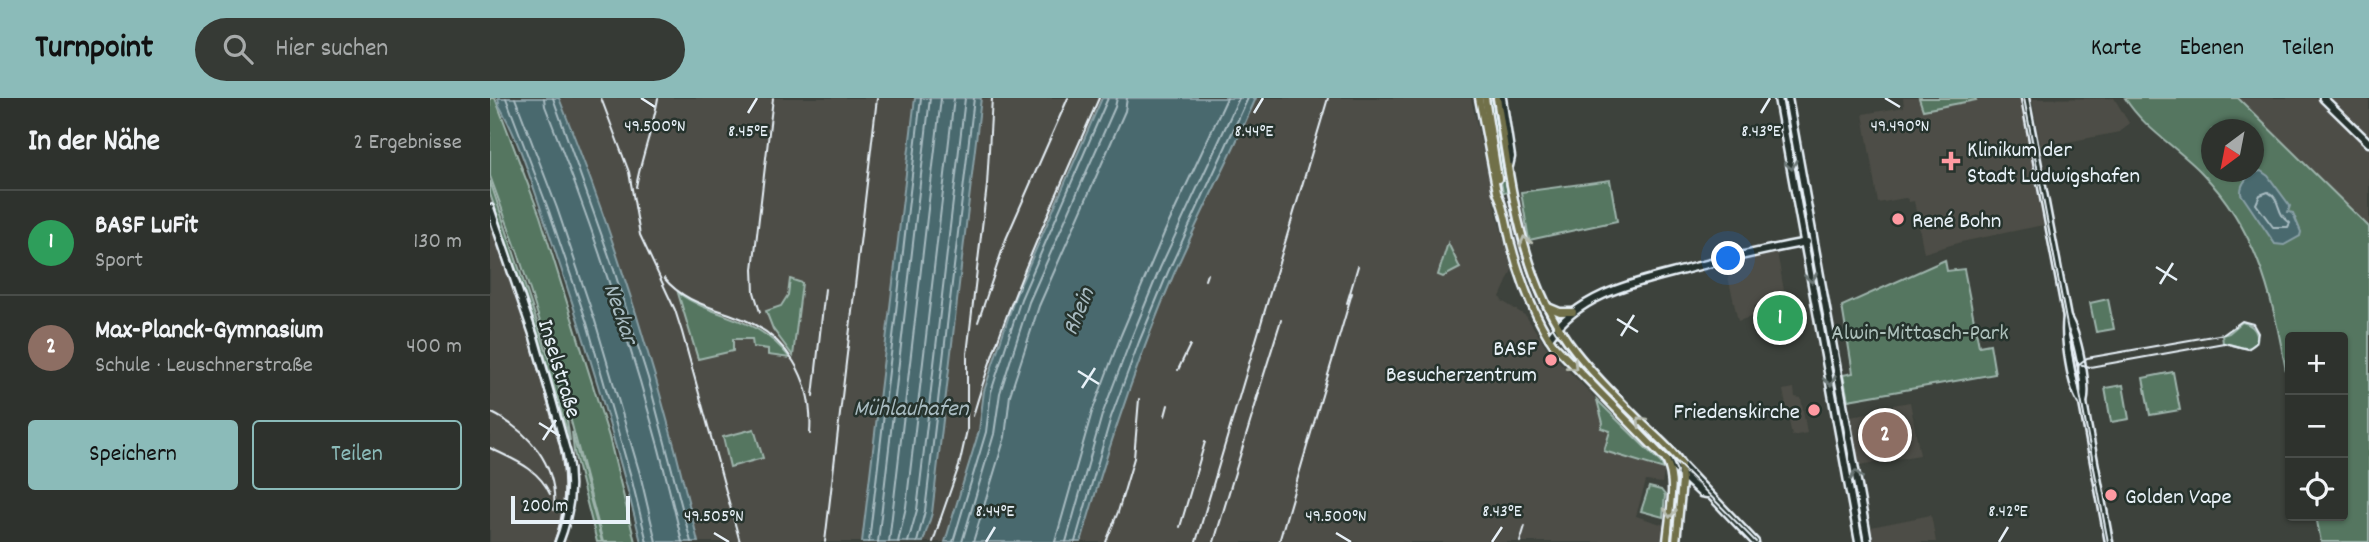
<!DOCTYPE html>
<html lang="de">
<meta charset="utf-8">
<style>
:root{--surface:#2e322d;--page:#363a35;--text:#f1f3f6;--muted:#a7aaaa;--line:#494d49;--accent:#8bbbb9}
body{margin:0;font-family:Dekko,sans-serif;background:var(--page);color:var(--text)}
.controls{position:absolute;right:21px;bottom:21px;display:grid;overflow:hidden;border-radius:7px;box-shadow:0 2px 5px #0004}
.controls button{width:63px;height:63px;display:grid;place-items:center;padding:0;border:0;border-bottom:2px solid var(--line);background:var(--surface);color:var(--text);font:35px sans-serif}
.compass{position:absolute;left:1711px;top:21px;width:63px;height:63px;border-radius:50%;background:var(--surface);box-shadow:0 2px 5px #0004;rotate:212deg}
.scale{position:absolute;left:21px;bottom:18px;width:119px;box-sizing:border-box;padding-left:7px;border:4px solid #e8f1f8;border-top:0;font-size:19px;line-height:24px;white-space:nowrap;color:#e8f1f8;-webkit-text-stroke:5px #26332d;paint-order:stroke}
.you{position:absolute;left:1239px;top:161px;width:24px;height:24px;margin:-18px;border:5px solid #fff;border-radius:50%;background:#1a73e8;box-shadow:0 0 0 10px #1a73e833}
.badge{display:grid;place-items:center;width:46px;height:46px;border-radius:50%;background:var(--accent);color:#fff;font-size:23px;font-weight:700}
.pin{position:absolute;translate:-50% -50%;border:4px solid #fff;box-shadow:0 2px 7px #0006}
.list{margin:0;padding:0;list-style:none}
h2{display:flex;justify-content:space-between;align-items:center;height:91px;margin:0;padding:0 28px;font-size:30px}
h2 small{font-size:23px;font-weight:400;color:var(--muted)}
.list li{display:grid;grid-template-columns:46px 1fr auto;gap:21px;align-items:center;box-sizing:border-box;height:105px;padding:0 28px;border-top:2px solid var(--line)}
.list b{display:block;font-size:26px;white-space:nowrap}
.list p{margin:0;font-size:23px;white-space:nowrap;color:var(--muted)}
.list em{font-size:23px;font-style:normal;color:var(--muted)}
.actions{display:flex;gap:14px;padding:21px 28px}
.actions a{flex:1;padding:16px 0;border:2px solid var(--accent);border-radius:7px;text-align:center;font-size:24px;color:var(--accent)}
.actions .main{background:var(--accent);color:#111}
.icon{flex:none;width:38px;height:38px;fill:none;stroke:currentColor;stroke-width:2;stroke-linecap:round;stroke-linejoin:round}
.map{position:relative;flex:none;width:1879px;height:444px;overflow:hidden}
header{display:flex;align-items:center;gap:42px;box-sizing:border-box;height:98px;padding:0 35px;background:var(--accent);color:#111}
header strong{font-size:33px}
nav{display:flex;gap:38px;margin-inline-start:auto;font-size:24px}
.search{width:490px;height:63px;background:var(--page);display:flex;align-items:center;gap:18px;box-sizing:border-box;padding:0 24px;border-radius:38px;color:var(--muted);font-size:26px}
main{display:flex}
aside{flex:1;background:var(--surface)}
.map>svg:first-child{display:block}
.built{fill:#4d4d46}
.green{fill:#547660;stroke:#9eb4ac;stroke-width:2;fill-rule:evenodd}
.water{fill:#48696e;stroke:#889fa5;stroke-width:2}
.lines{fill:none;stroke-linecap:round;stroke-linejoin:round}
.shore{stroke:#a8bbc1;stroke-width:2}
.secondary-casing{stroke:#e8f1f8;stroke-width:11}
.primary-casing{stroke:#e8f1f8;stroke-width:11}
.secondary{stroke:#26332d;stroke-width:6}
.primary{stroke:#71704a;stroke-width:6}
.tram{stroke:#e8f1f8;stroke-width:2}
.rail{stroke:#e8f1f8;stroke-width:2}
.oneway{stroke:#6a7674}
.oneway2{stroke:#b8bdb2}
.ticks{fill:none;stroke:#e8f1f8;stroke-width:2.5}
.poi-dot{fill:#ff9aa2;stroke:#26332d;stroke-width:2.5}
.labels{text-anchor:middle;stroke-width:5;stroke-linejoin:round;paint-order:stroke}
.poi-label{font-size:23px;fill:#e8f1f8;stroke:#26332d;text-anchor:start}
.park-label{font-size:23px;fill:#adc0bb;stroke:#26332d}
.street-label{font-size:23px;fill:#e8f1f8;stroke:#26332d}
.water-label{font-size:24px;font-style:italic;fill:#a8bbc1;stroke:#26332d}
.ticks-label{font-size:18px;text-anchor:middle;fill:#e8f1f8;stroke:#26332d;stroke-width:5;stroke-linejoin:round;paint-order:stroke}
</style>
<header>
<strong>Turnpoint</strong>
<div class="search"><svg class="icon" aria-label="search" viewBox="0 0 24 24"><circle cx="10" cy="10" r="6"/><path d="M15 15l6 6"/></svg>Hier suchen</div>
<nav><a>Karte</a><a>Ebenen</a><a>Teilen</a></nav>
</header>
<main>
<aside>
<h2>In der Nähe<small>2 Ergebnisse</small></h2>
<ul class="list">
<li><span class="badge" style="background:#2e9e5b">1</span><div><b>BASF LuFit</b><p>Sport</p></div><em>130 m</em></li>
<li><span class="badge" style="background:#8d6e63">2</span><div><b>Max-Planck-Gymnasium</b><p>Schule · Leuschnerstraße</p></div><em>400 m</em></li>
</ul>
<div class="actions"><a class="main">Speichern</a><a>Teilen</a></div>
</aside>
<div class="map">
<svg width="1879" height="444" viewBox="0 0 1879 444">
<rect width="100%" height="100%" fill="#3d423c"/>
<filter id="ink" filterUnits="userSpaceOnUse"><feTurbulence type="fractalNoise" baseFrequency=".0143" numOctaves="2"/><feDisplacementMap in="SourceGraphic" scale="14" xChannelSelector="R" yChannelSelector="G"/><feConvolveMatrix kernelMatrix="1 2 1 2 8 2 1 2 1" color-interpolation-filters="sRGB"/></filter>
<g filter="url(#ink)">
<g class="built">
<polygon points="69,0 425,0 372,444 208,444 170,296 130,169"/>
<polygon points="491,0 612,0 525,199 494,293 489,333 455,444 433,444 442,415"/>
<polygon points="766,0 981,0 1005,109 1022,172 1010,199 1012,203 1036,218 1059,253 1175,371 1172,385 1156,383 1146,418 1174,427 1172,444 591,444 628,321 655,246 684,176"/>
<polygon points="1413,0 1530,0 1553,127 1471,144 1434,155 1424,103 1419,104 1418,101 1415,100 1388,105 1373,16 1414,9"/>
<polygon points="1624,0 1639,25 1630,34 1551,49 1542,1"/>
<polygon points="1748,0 1879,0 1879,129"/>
<polygon points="0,120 44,250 72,344 77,392 69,437 82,444 0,444"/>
<polygon points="1287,154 1295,198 1264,208 1267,217 1248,223 1235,165"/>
<polygon points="1304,290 1305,299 1311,300 1317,335 1302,338 1293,292"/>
<polygon points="1420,304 1430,357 1369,367 1360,318 1403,311 1403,307"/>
<polygon points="1441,417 1446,444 1379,444 1376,430"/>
</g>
<g class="green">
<polygon points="0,0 5,0 50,118 119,339 145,444 113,444 77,308 28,155 0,78"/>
<polygon points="997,0 1005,0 1021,94 1013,95"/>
<polygon points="1429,0 1485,0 1486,2 1433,12"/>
<path d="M 1635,0 L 1748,0 L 1879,129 L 1879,444 L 1831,444 L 1826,418 L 1853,418 L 1853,239 L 1800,239 L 1800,295 C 1785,212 1773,138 1712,75 C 1688,50 1653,30 1635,0 ZM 1722,32 L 1764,32 L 1764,74 L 1722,74 Z"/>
<polygon points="1120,82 1127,123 1039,142 1031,94"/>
<polygon points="0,83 75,308 80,343 48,235 0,96"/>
<polygon points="958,145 970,170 953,179 948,177"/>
<polygon points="1455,162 1457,173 1474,171 1489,248 1500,246 1505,276 1358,302 1353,277 1363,275 1352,208"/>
<polygon points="300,181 312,185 303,258 283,231 276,213 291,208 298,197"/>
<path d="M 188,195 C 230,223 265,216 300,260 L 278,257 L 278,251 L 263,249 L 262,241 L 243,241 L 243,253 L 208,261 Z"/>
<polygon points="1618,201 1624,231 1606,234 1600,205"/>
<path d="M 1752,224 C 1769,227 1774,248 1756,250 C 1748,250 1741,245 1733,245 L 1732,237 L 1739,235 Z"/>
<polygon points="1683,274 1690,312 1660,317 1653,280"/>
<polygon points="1633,287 1639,321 1621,324 1615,290"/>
<polygon points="1107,302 1171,365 1174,371 1114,353 1120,333 1111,330 1113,325"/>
<polygon points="264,331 273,360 240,369 233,339"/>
<polygon points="82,334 112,444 107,444 84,354"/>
<polygon points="1159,389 1171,392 1175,397 1173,419 1151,413"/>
</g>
<g class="water">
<path d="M 8,0 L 69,0 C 127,144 173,292 208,444 L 151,444 C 125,339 93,234 58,132 C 43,89 29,40 7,4 L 9,4 Z"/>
<polygon points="425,0 491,0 442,415 433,444 372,444"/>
<path d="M 612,0 L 766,0 C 740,60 709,118 683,178 C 646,265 617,353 591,444 L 455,444 L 489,333 L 494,293 L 525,199 Z"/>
<path d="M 1771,73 L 1778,78 L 1800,108 L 1798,114 L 1803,115 L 1811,134 L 1810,138 L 1794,147 L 1785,146 L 1751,96 C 1750,85 1760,74 1771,73 Z"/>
</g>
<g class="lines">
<g class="shore">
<polyline points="16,0 59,113 97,225 141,379 157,444"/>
<polyline points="25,0 67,110 105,223 150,376 166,444"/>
<path d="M 54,0 L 55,8 C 111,149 158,296 192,444"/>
<polyline points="63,0 124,172 158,280 201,444"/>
<path d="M 1778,94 C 1788,99 1787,108 1792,117 C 1794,120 1797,122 1800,125 L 1798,129 L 1783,129 L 1766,106 L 1770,97 Z"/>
<polyline points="379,444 431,0"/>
<polyline points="388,444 440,0"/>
<polyline points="399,444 451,0"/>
<polyline points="408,444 416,409 464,0"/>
<polyline points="418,444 427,412 475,0"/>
<polyline points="427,444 435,413 484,0"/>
<polyline points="463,444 496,334 501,294 531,201 618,0"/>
<polyline points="472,444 504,336 510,295 539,204 625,9 627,0"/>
<polyline points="483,444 515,339 520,297 549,208 635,13 637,0"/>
<polyline points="565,444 602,314 631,237 675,133 737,0"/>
<polyline points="576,444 612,317 641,241 670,170 749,0"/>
<polyline points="585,444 621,319 649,244 678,174 758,0"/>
</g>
<g class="secondary-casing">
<g id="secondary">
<polyline points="1012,0 1021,59 1019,68"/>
<polyline points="1288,0 1369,444"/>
<polyline points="1298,0 1378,444"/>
<path d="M 1535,0 L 1577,220 C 1574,238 1581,291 1593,305"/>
<polyline points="1833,0 1879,45"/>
<path d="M 0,110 L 44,239 L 77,356 C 83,385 80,416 69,444"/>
<path d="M 1577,220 C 1587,235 1598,288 1593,305 L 1619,444"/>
<path d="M 1059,240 C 1092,193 1149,184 1201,170 C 1240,160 1278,151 1317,144"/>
<polyline points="1176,362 1211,395 1217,396"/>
<polyline points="1191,366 1265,444"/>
</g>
</g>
<g class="primary-casing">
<g id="primary">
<path d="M 989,0 L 1007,94 C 1015,111 1017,129 1021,146 C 1030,180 1043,217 1063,246 L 1176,362 C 1188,386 1179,418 1177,444"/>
<polyline points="995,0 1008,81"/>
<path d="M 1007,0 C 1021,85 1030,183 1085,253 C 1106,280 1130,303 1154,327 C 1166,339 1182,351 1191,366 L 1192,384 L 1186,444"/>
<polyline points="1058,209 1070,214 1083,214"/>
</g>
</g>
<use href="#secondary" class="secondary"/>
<use href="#primary" class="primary"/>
<g class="tram">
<path d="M 1002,0 C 1015,77 1023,162 1064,231 C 1084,265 1114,291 1142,319 C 1183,361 1225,402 1266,444"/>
<polyline points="1534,0 1618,444"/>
<polyline points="1583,258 1589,266 1600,269 1734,245 1758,251 1766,245 1768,235 1763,226 1752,223 1734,236 1597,260 1589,266 1587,278"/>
<polyline points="1181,444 1187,373 1182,362"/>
</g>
<g class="rail">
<polyline points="111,0 139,74 150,137 185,212 192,234 250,444"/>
<path d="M 146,89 C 151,59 163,31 168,0"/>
<path d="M 174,180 C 193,203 218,208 245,218 C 297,236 324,282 320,336"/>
<polyline points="715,182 717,176"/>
<polyline points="857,205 868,168"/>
<polyline points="270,214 264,194 263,171 283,0"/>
<polyline points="488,224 516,141 578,0"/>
<path d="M 47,267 C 65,325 88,384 64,444"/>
<polyline points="688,272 700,247"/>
<polyline points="323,298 335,191"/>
<polyline points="766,302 791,222"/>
<path d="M 0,314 C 39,333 68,366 64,412"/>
<path d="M 483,318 C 515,208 563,105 609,0"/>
<polyline points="675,318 678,307"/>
<path d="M 0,350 C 24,362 48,370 60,396"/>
<polyline points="448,428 469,368 477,332 477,256 497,87 502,0"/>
<polyline points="690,429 715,344"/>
<polyline points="335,444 387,0"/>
<polyline points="443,444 451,420"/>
<polyline points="616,444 628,414 644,360 649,301"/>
<polyline points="706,444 838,0"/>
<polyline points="724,444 769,295"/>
<polyline points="789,444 862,195"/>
<polyline points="1030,444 1035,428"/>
</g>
</g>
<defs><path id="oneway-chevron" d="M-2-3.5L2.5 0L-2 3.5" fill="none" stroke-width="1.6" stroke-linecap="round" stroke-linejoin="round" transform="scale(1.75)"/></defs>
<g class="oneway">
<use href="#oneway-chevron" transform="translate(1301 67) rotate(79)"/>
<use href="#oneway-chevron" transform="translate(1321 180) rotate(81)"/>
<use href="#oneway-chevron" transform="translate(1340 283) rotate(79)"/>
<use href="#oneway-chevron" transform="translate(1366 377) rotate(-100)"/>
</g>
<g class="oneway2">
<use href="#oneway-chevron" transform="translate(1035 143) rotate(-105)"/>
<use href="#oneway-chevron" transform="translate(1083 268) rotate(46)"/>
<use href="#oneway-chevron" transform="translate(1151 323) rotate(-135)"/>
<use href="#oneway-chevron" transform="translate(1180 415) rotate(95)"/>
</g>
</g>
<path class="ticks" d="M 151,0 L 165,9M 1395,0 L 1410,9M 258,15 L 267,0M 764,15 L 773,0M 1271,15 L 1280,0M 1666,169 L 1687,182M 1670,186 L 1683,165M 1127,221 L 1148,234M 1131,238 L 1144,217M 588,273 L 609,286M 592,290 L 605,270M 49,325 L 70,338M 53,342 L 66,322M 224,435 L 239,444M 846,435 L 861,444M 496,444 L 505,429M 1002,444 L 1012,429M 1509,444 L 1518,429"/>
<g class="poi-dot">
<path d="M1457.5 52.5h7v7h7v7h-7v7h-7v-7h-7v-7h7z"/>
<circle cx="1408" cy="121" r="7"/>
<circle cx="1061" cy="262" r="7"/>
<circle cx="1324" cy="312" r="7"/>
<circle cx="1621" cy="397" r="7"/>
</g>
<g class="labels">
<g class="poi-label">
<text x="1477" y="58">Klinikum der<tspan x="1477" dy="26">Stadt Ludwigshafen</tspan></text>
<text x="1422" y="129">René Bohn</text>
<text x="1047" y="257" text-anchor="end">BASF<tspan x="1047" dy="26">Besucherzentrum</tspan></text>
<text x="1310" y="320" text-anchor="end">Friedenskirche</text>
<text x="1635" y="405">Golden Vape</text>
</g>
<g class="park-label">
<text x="1430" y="241">Alwin-Mittasch-Park</text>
</g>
<g class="street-label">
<text transform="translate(71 270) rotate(73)" y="8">Inselstraße</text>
</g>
<g class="water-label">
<text transform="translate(587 213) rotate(-68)" y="8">Rhein</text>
<text transform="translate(132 215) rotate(71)" y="8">Neckar</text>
<text x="421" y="317">Mühlauhafen</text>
</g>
</g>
<g class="ticks-label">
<text x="165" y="33">49.500°N</text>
<text x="1410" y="33">49.490°N</text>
<text x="258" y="38">8.45°E</text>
<text x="764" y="38">8.44°E</text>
<text x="1271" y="38">8.43°E</text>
<text x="505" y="418">8.44°E</text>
<text x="1012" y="418">8.43°E</text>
<text x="1518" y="418">8.42°E</text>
<text x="224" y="423">49.505°N</text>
<text x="846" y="423">49.500°N</text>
</g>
</svg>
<div class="controls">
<button>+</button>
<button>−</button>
<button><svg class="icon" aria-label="locate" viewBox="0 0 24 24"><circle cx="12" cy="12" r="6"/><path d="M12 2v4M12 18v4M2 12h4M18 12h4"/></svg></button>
</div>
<svg class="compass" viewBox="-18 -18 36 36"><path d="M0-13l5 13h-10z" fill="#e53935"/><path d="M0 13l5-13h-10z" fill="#a7aaaa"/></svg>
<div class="scale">200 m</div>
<div class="you"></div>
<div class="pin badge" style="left:1290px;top:220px;background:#2e9e5b">1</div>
<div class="pin badge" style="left:1395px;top:337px;background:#8d6e63">2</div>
</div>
</main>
